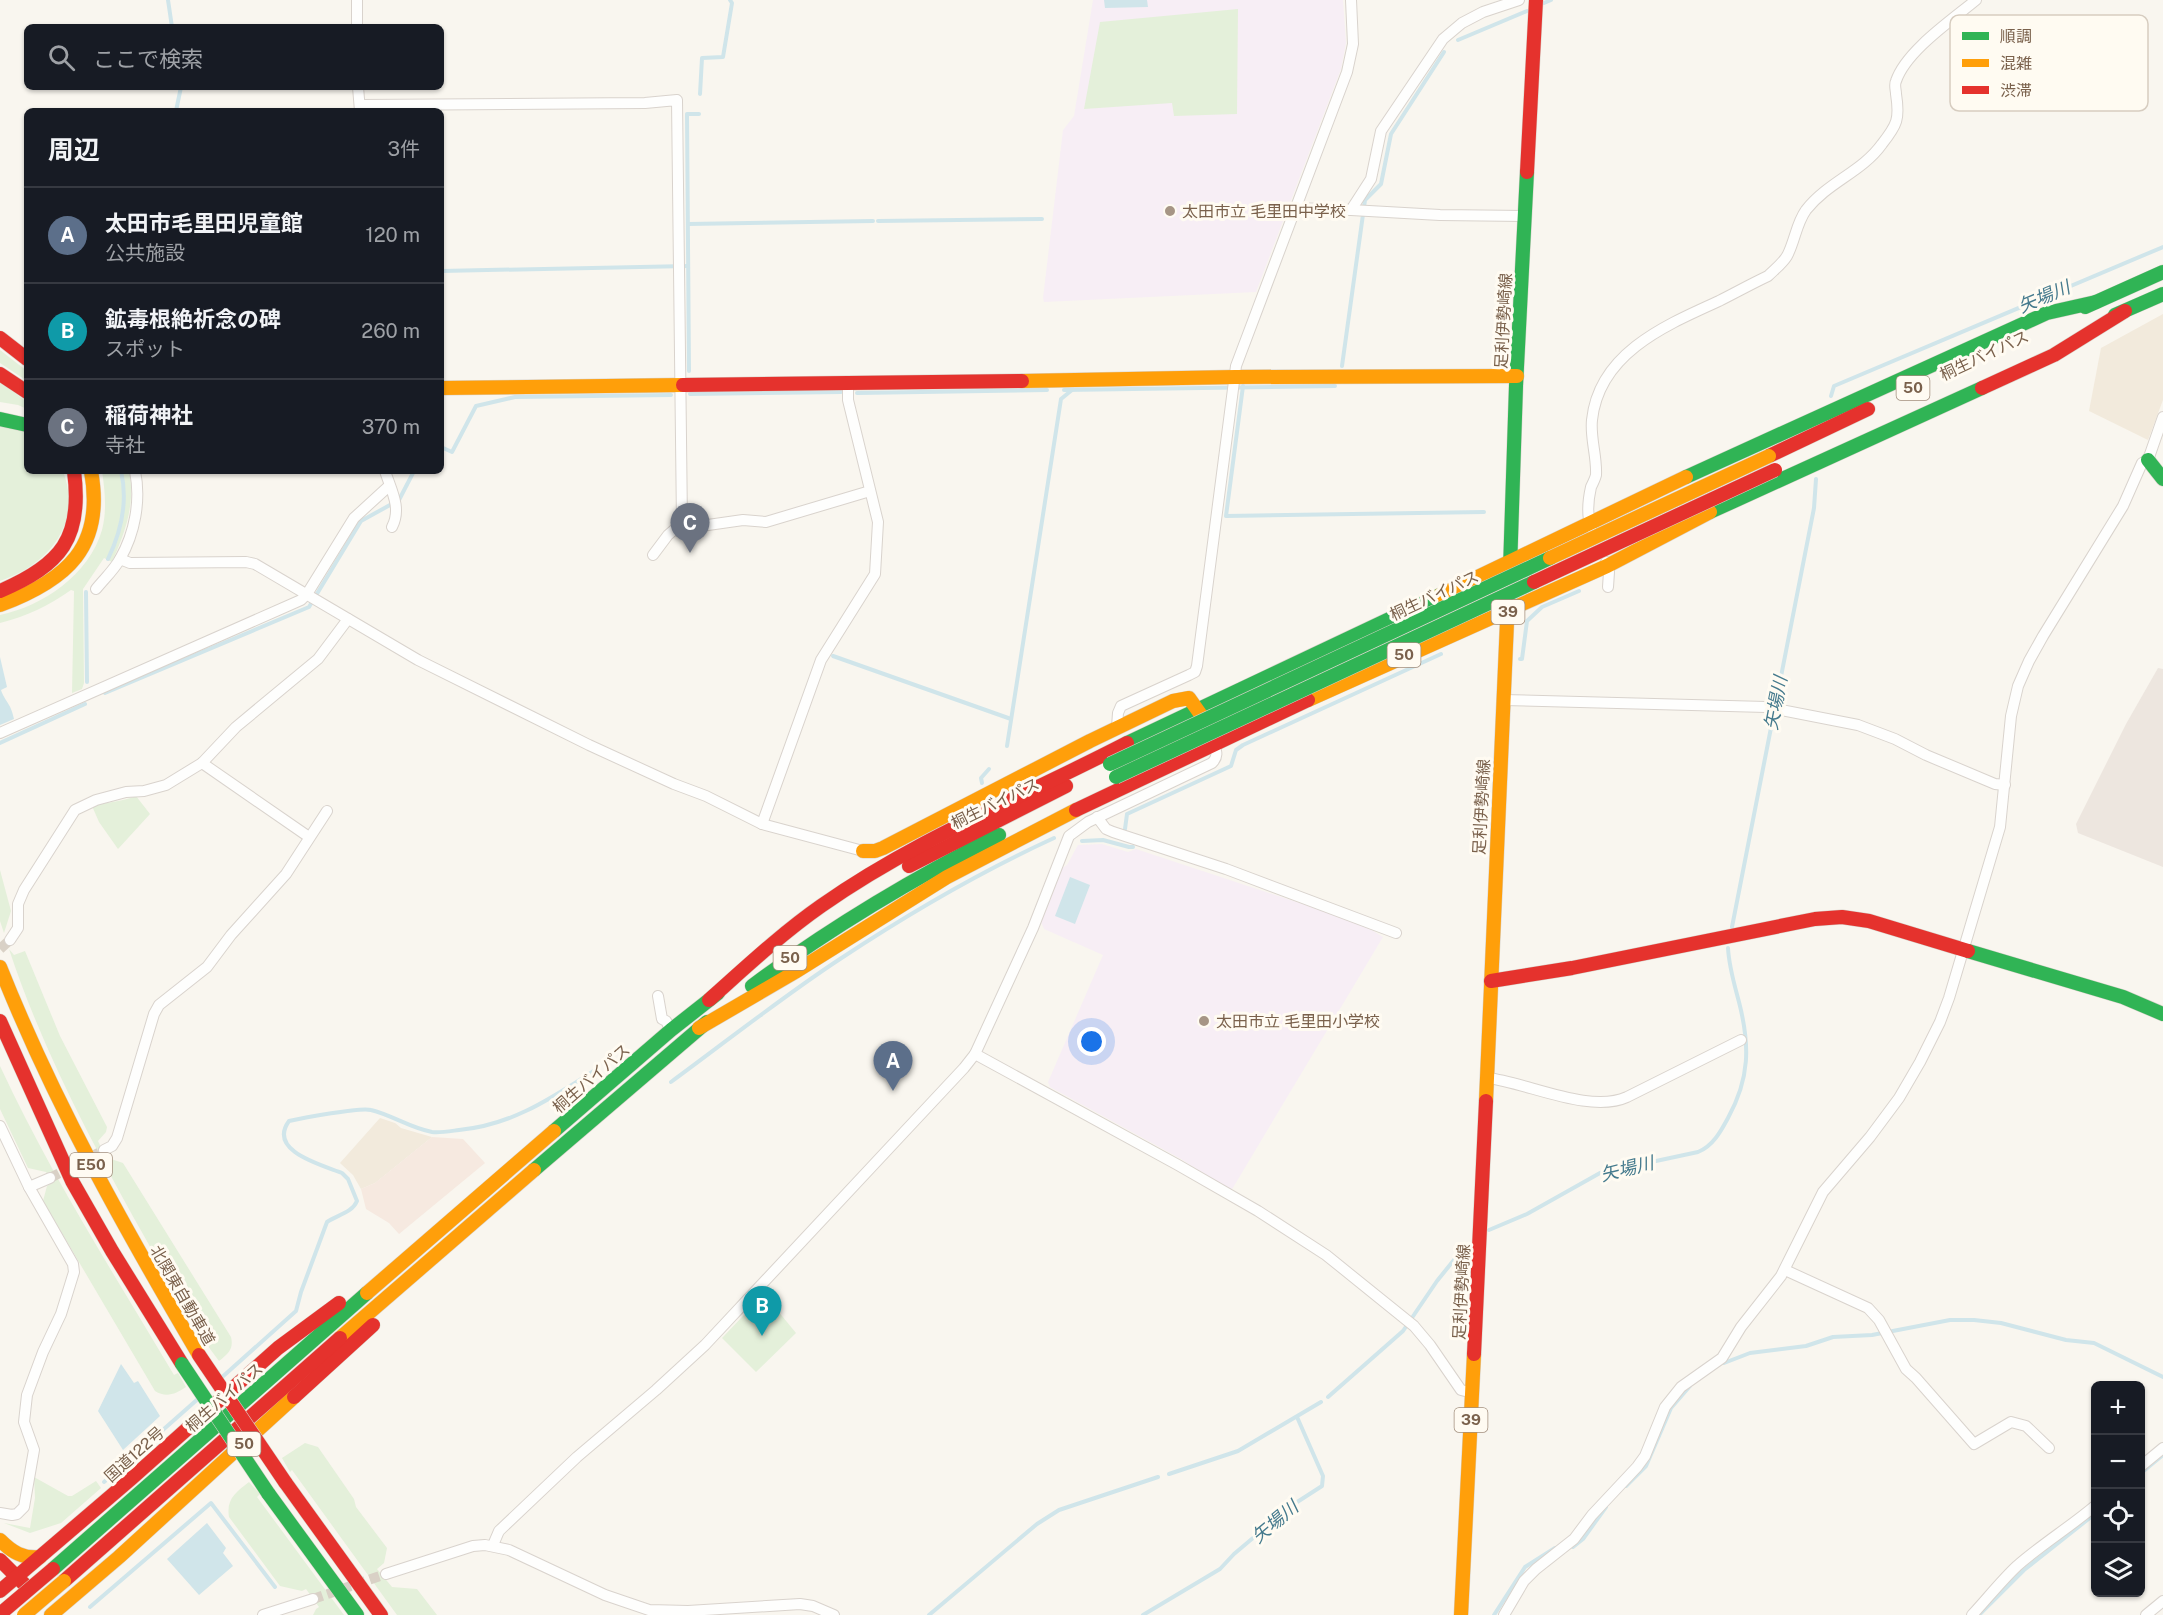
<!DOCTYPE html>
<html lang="ja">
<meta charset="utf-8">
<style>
:root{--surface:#171b24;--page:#242831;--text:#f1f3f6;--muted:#9ea1a6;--line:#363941;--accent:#d93025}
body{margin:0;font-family:"Public Sans","Noto Sans JP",sans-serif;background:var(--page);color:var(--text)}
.controls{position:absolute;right:18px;bottom:18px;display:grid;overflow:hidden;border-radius:9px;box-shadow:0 2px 4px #0004}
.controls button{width:54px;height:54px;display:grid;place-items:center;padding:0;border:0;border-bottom:2px solid var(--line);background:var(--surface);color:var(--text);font:30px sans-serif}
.you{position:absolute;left:1092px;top:1042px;width:21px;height:21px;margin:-15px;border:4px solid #fff;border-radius:50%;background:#1a73e8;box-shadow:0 0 0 9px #1a73e833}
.badge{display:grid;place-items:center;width:39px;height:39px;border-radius:50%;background:var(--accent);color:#fff;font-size:20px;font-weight:700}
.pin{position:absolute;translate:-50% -50px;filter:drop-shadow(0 2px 3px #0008)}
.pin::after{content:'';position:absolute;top:32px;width:21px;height:18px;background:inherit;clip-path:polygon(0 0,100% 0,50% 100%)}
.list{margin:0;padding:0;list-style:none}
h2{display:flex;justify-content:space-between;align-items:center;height:78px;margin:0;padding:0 24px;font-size:26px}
h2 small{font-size:20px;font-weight:400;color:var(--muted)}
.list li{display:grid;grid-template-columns:39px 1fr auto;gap:18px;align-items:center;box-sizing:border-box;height:96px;padding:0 24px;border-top:2px solid var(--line)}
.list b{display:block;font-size:22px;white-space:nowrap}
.list p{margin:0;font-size:20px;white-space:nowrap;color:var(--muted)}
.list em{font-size:20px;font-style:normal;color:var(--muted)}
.icon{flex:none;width:33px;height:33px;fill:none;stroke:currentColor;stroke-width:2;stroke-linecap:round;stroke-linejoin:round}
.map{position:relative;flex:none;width:2163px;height:1615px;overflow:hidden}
.search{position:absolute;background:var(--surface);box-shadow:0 2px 4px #0004;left:24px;top:24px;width:420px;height:66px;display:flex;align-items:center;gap:15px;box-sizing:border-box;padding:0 21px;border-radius:9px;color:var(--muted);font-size:22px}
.panel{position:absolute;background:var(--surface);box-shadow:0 2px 4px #0004;left:24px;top:108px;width:420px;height:366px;border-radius:9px}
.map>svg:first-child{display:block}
.residential{fill:#f2eadc}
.commercial{fill:#f6e9e0}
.industrial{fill:#ede6df}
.education{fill:#f7eef5}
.green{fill:#e4f0da}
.water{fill:#d0e5ea}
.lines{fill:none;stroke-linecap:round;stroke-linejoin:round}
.stream{stroke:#d0e5ea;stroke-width:4}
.street-tunnel{stroke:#d9d1c6;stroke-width:10;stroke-dasharray:10 5;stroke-linecap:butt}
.street-casing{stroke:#d9d3cd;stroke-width:12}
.fast-casing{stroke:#d8d2ca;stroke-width:15}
.slow-casing{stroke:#d8d2ca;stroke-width:15}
.jam-casing{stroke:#d8d2ca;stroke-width:15}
.street{stroke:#fefefd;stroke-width:10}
.fast{stroke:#30b455;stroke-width:14}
.slow{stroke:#ff9f0a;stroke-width:14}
.jam{stroke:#e5322d;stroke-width:14}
.fast-bridge-casing{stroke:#dad3cb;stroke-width:15;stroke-linecap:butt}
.slow-bridge-casing{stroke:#dad3cb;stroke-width:15;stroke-linecap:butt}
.jam-bridge-casing{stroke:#dad3cb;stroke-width:15;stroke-linecap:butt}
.fast-bridge{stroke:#30b455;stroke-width:14}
.slow-bridge{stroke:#ff9f0a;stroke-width:14}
.jam-bridge{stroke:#e5322d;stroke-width:14}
.poi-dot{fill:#a69585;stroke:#fffbf2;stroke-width:2}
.labels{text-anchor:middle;stroke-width:6;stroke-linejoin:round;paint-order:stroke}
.shield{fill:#fffbf2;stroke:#a28f7e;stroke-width:1.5}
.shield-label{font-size:15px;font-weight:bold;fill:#7a614c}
.poi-label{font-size:16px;fill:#7a614c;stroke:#fffbf2;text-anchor:start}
.street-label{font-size:16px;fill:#7a614c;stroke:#fffbf2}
.water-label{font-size:18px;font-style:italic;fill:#457a8d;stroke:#fffbf2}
.key{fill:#fffbf2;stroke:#d7cdc0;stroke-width:1.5}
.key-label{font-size:16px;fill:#7a614c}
</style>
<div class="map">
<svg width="2163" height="1615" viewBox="0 0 2163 1615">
<rect width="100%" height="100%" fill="#f9f6ef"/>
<g class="residential">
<polygon points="2163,314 2163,400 2148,440 2089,411 2101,348"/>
<polygon points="380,1118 395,1123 401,1128 432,1137 375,1183 361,1189 353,1175 340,1163"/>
</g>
<polygon class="commercial" points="432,1137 463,1139 485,1163 399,1234 389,1223 366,1209 361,1189 375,1183"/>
<polygon class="industrial" points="2158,668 2163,669 2163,867 2078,833 2076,824 2126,724"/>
<g class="education">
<polygon points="1093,0 1343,0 1346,43 1341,69 1256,292 1044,302 1043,298 1063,130 1074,116"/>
<polygon points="1102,844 1128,852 1136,849 1360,923 1383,937 1231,1191 1181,1159 1050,1087 1048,1082 1103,955 1044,929 1041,922 1061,869 1067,865 1078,845"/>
</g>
<g class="green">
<polygon points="1238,9 1237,114 1174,116 1172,103 1084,109 1100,22"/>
<polygon points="0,350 27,371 27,381 0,363"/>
<polygon points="0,382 27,402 27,409 18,405 0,402"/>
<path d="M 0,425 L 27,431 L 27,471 L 63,471 C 83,524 48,565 0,581 Z"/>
<path d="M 102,471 L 129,471 C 136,503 125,533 112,562 L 104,558 L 83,589 L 84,683 L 82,689 L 72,693 L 74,591 L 71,590 C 48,606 27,616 0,623 L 0,615 C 43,606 89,575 102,530 C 107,511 105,491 102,471 Z"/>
<path d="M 136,796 L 150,814 L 118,849 L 99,822 L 92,806 C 107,802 121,802 136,796 Z"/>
<polygon points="0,870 11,911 4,933 0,921"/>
<path d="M 9,949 L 14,955 L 25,951 L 60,1036 L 107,1127 L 106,1132 L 98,1141 L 107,1160 L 111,1159 L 123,1163 L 231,1337 C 234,1349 228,1354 219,1361 C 191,1325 170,1283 148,1243 C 95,1149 43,1052 9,949 Z"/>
<path d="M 0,1066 C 50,1174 114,1274 174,1375 L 178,1373 L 186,1387 C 176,1394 166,1398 155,1391 L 43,1201 L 47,1186 L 52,1183 L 46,1172 L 28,1168 L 0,1109 Z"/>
<polygon points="764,1294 796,1333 756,1372 722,1338"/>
<polygon points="305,1443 318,1447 354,1499 356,1507 387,1548 384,1563 377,1569 392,1587 417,1589 437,1615 397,1615 292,1470 290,1472 282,1458"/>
<polygon points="34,1477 68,1496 72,1496 96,1481 101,1488 61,1523 30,1533 4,1523 30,1528 35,1498"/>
<path d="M 249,1482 L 260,1494 L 257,1497 L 344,1615 L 313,1615 L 316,1609 L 319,1607 L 306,1589 L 302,1591 L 280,1586 L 229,1517 C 226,1499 236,1492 249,1482 Z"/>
</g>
<g class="water">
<polygon points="1104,0 1147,0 1148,7 1105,8"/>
<path d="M 0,657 L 7,687 L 1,690 C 5,702 11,703 14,719 L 0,725 Z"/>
<polygon points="1070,877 1090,885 1075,924 1055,916"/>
<polygon points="121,1364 134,1383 138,1381 160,1416 123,1450 98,1411"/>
<polygon points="207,1523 226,1548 223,1553 233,1566 199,1595 167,1559"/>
</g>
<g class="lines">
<g class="stream">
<polyline points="168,0 172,27"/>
<polyline points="1544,3 1551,0"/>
<polyline points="1458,40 1527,11"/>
<polyline points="700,94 702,58 723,57 732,3 730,0"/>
<polyline points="176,111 181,87"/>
<polyline points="878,221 1042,219"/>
<polyline points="688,224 873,221"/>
<polyline points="441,271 688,266"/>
<polyline points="1342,366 1365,200 1381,184 1391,134 1444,52"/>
<polyline points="689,371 687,114 699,114"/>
<polyline points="1243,386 1226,516 1484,512"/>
<polyline points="1064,390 1335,386"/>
<polyline points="857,393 1047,390"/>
<polyline points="690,394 841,392"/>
<polyline points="1831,396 1834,386 2163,247"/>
<polyline points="441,447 452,452 476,406 515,397 671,395"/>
<path d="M 108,559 C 121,532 128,501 121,471"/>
<polyline points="86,592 87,682"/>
<polyline points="833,656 1011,719"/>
<polyline points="1520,659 1522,659 1527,621 1542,607 1579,591"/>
<polyline points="105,693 309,607 361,521 399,500 414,471"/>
<polyline points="0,743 85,704"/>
<polyline points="1007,746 1061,399 1072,390"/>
<polyline points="982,783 981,778 989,769"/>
<polyline points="1125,829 1127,814 1231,766 1236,750 1243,745 1441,654"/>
<polyline points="1082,841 1103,840 1129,847 1133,847"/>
<polyline points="1732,927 1814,508 1816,479"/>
<path d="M 671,1082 C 727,1041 782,997 840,959 C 908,914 980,872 1054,838"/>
<path d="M 1489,1230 L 1527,1214 L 1600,1173 L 1698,1152 C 1713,1146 1721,1131 1728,1118 C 1750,1078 1750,1045 1739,1002 C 1734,983 1729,967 1728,948"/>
<polyline points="1724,1363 1750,1353 1806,1346 1833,1337 1872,1335 1950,1320 1974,1320 2001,1323 2066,1340 2094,1343 2163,1377"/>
<path d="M 220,1379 L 296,1311 L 301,1292 L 327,1222 C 337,1215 352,1213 357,1201 L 348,1179 L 342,1173 C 322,1165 267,1151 289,1121 C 302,1118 361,1107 371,1110 C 392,1115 410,1128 432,1132 C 440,1133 451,1131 459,1130 C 513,1125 553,1097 597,1069"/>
<polyline points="1328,1397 1403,1331 1437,1281 1466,1245"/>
<polyline points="1169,1474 1238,1451 1321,1402"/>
<polyline points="2140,1474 2163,1455"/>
<polyline points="104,1482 199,1398"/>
<polyline points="1626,1486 1646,1466 1671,1408 1690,1386"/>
<polyline points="1573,1547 1583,1539 1606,1507"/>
<polyline points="90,1607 211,1503 275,1587"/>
<polyline points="929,1615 1037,1524 1059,1510 1158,1477"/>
<polyline points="1143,1615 1220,1569 1234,1554 1291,1506 1322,1486 1323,1476 1297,1417"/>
<polyline points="1494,1615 1525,1567 1555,1548"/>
<polyline points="1979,1615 2024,1570 2096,1513"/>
</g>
<g class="street-tunnel">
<polyline points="0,949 10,940"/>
<polyline points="50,1178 104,1150"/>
<polyline points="313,1599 386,1574"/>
</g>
<g class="street-casing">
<g id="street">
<polyline points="357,0 357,27"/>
<polyline points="358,87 360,111"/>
<polyline points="360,105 645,103 677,100 682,523"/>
<polyline points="1295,208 1351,210 1371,179 1381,131 1443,39 1462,23 1483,12 1519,0"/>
<polyline points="1351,210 1440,215 1524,216"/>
<path d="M 385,471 C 391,490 402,508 392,527"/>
<path d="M 1591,528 C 1587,516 1588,500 1591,487 C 1593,483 1595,479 1596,475 C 1597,456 1590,438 1592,420 C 1599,353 1666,325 1719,301 C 1735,293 1751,284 1768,276 C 1774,270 1782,264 1787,256 C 1795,241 1796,224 1806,210 C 1828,182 1862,172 1882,144 C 1897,125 1900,119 1896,94 C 1896,90 1894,85 1896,81 C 1906,51 1952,20 1976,0"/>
<polyline points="653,555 668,535 682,523 687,528 743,520 766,522 870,491"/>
<polyline points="120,559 130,563 246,562 255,564 418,660 589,745 674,784 706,796 762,824 863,851"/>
<polyline points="1606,562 1609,572 1608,587"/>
<path d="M 96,589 C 104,579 114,570 120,559 C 135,533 141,500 135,471"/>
<polyline points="1503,700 1766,707 1858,725 1895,739 1926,755 1995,784 2005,785"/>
<polyline points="1117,727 1118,713 1121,706 1189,675 1195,672 1197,666 1236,366 1347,72 1353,44 1351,0"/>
<polyline points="0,733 301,600 307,594 354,518 389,486"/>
<polyline points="202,763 309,837"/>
<polyline points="1097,817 1106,829 1113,832 1226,869 1396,933"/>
<polyline points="762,824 821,660 875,574 878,522 848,400 848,383"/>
<polyline points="10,940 18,928 18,904 24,890 75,810 96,800 126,792 144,791 166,785 202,763 236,727 318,659 348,619"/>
<polyline points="658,996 662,1019 666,1021 671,1030"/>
<polyline points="975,1054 1178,1165 1258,1211 1326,1255 1414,1326 1430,1345 1461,1390 1473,1393"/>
<path d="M 1488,1078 C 1528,1083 1590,1114 1627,1097 L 1741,1040"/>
<polyline points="0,1126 29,1187 73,1264 74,1272 61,1314 43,1352 27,1395 24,1422 34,1450 24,1507 17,1514 12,1515 0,1513"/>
<polyline points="104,1150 112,1146 117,1138 154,1014 159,1005 207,967 231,935 286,874 327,811"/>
<polyline points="29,1187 50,1178"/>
<polyline points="1785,1270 1868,1308 1879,1320 1906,1369 1916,1378 1974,1444 2011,1422 2026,1426 2049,1448"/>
<polyline points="2140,1467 2163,1448"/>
<path d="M 493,1545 L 499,1531 L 577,1457 L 656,1390 L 705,1345 L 964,1068 L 975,1054 L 1033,928 L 1069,836 L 1088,822 L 1212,763 C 1218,757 1217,752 1214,745"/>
<polyline points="386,1574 473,1546 485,1545 509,1550 605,1595 649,1610 688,1611 800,1604 813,1606 834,1615"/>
<polyline points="263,1615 313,1599"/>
<polyline points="1504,1615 1524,1581 1536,1569 1574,1539 1592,1515 1637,1467 1645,1456 1665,1407 1681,1387 1722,1358 1741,1327 1781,1276 1823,1192 1870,1137 1899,1098 1920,1062 1940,1022 1949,998 2000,827 2011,716 2018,686 2029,661 2043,636 2123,506 2142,463 2148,460 2163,417"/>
<path d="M 1972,1615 C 1987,1599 2001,1581 2017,1566 C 2042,1544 2070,1527 2096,1505"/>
<polyline points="2146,1615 2163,1601"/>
</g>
</g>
<g class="fast-casing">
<g id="fast">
<polyline points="2085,307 2163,272"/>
<polyline points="2115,315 2163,294"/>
<polyline points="0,419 27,425"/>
<polyline points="2148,460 2163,479"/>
<polyline points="1686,477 2047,313 2096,302"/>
<polyline points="1710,512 1982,388"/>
<polyline points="1510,569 1516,386 1527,172"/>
<polyline points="1127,743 1440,595"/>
<polyline points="1968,951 2123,997 2163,1014"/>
<path d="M 752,986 C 830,928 912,879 999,835"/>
<polyline points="554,1131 671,1030 718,993"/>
<polyline points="534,1170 707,1022"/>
<polyline points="268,1493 357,1615"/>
<polyline points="53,1569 367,1293"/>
</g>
</g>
<g class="slow-casing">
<g id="slow">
<polyline points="1022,381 1235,377 1517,376"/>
<polyline points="441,388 683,385"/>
<polyline points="1440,595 1686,477"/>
<path d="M 0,605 C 67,580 105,547 91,471"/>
<polyline points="1308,700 1607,566 1710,512"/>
<polyline points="863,851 875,851 883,848 1090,741 1173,701 1189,698 1201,715"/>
<path d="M 0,967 C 54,1103 125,1229 199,1355"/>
<polyline points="699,1028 795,972 947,877 1076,810"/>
<polyline points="1486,1101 1508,599"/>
<polyline points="367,1293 554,1131"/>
<polyline points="340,1338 534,1170"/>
<path d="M 0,1540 C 12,1552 23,1559 40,1557"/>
<polyline points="51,1615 119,1557 294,1397"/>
<polyline points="1461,1615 1474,1354"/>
</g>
</g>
<g class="jam-casing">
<g id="jam">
<polyline points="1527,172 1536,0"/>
<polyline points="0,338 27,359"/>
<polyline points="0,374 27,392"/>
<polyline points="683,385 1022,381"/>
<polyline points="1982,388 2054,355 2125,311"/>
<polyline points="1769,456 1868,409"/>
<path d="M 0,591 C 61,565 83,538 74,471"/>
<polyline points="1076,810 1308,700"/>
<polyline points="909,866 1066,786"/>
<polyline points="1491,981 1572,968 1815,919 1842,917 1869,921 1968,951"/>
<path d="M 709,1000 C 745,968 781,934 821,906 C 916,839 1025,796 1127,743"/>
<polyline points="0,1021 72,1181 112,1251 182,1364"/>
<polyline points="1474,1354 1486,1101"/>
<polyline points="294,1397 373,1325"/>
<polyline points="285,1482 381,1615"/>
<polyline points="0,1560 24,1584"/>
<polyline points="64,1581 340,1338"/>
<polyline points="0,1591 132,1478 278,1348 339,1303"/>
</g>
</g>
<use href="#street" class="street"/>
<use href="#fast" class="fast"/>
<use href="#slow" class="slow"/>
<use href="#jam" class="jam"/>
<g class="fast-bridge-casing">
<g id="fast-bridge">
<polyline points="1110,764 1550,558"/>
<polyline points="1116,777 1534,582"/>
<polyline points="182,1364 268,1493"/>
</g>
</g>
<g class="slow-bridge-casing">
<g id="slow-bridge">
<polyline points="1550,558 1769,456"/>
<polyline points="24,1615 64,1581"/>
</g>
</g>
<g class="jam-bridge-casing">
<g id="jam-bridge">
<polyline points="1534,582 1775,470"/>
<polyline points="199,1355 285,1482"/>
<polyline points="0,1614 53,1569"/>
</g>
</g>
<use href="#fast-bridge" class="fast-bridge"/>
<use href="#slow-bridge" class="slow-bridge"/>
<use href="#jam-bridge" class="jam-bridge"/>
</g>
<g class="poi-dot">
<circle cx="1170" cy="211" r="6"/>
<circle cx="1204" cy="1021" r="6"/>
</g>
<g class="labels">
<g class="shield">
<rect x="1896.5" y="376" width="33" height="24" rx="4.5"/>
<rect x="1491.5" y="600" width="33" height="24" rx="4.5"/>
<rect x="1387.5" y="643" width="33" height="24" rx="4.5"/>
<rect x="773.5" y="946" width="33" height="24" rx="4.5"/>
<rect x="70" y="1153" width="42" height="24" rx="4.5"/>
<rect x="1454.5" y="1408" width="33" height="24" rx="4.5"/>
<rect x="227.5" y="1432" width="33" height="24" rx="4.5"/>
</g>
<g class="shield-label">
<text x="1913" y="393">50</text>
<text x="1508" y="617">39</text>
<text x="1404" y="660">50</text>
<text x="790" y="963">50</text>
<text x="91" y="1170">E50</text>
<text x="1471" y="1425">39</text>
<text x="244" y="1449">50</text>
</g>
<g class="poi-label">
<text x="1182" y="217">太田市立 毛里田中学校</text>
<text x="1216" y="1027">太田市立 毛里田小学校</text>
</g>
<g class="street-label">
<text transform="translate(1503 321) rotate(-87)" y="6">足利伊勢崎線</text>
<text transform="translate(1984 355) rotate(-25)" y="6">桐生バイパス</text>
<text transform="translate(1434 595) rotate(-25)" y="6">桐生バイパス</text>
<text transform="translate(995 803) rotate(-26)" y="6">桐生バイパス</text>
<text transform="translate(1481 807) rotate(-87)" y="6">足利伊勢崎線</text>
<text transform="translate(591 1078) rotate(-41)" y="6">桐生バイパス</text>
<text transform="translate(1461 1292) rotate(-87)" y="6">足利伊勢崎線</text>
<text transform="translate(183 1295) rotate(60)" y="6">北関東自動車道</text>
<text transform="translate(224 1397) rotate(-41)" y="6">桐生バイパス</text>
<text transform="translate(134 1454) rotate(-42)" y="6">国道122号</text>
</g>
<g class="water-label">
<text transform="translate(2044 297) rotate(-23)" y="6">矢場川</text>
<text transform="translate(1776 703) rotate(-79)" y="6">矢場川</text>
<text transform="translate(1627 1169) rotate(-14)" y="6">矢場川</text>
<text transform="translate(1275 1522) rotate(-40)" y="6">矢場川</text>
</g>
</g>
<rect x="1950" y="15" width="198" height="96" rx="9" class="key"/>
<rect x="1962" y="32" width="27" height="8" fill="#30b455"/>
<rect x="1962" y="59" width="27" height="8" fill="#ff9f0a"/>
<rect x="1962" y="86" width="27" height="8" fill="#e5322d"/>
<g class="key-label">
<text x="2000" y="42">順調</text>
<text x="2000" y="69">混雑</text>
<text x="2000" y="96">渋滞</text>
</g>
</svg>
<div class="controls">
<button>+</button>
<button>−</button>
<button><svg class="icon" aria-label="locate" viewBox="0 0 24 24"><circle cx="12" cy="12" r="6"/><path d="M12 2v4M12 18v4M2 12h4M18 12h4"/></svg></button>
<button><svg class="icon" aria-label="layers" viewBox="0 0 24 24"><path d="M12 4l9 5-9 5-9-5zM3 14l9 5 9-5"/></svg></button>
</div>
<div class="you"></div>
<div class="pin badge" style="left:893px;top:1091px;background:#5c6f8a">A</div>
<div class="pin badge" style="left:762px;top:1336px;background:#0f9aa8">B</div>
<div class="pin badge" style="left:690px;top:553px;background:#6b7280">C</div>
<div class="search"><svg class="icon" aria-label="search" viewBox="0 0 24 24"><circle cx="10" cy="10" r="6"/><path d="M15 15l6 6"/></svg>ここで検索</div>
<section class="panel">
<h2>周辺<small>3件</small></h2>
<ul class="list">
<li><span class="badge" style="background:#5c6f8a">A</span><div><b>太田市毛里田児童館</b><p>公共施設</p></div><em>120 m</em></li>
<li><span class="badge" style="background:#0f9aa8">B</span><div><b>鉱毒根絶祈念の碑</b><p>スポット</p></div><em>260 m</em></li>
<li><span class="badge" style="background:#6b7280">C</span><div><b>稲荷神社</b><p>寺社</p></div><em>370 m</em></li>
</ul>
</section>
</div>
